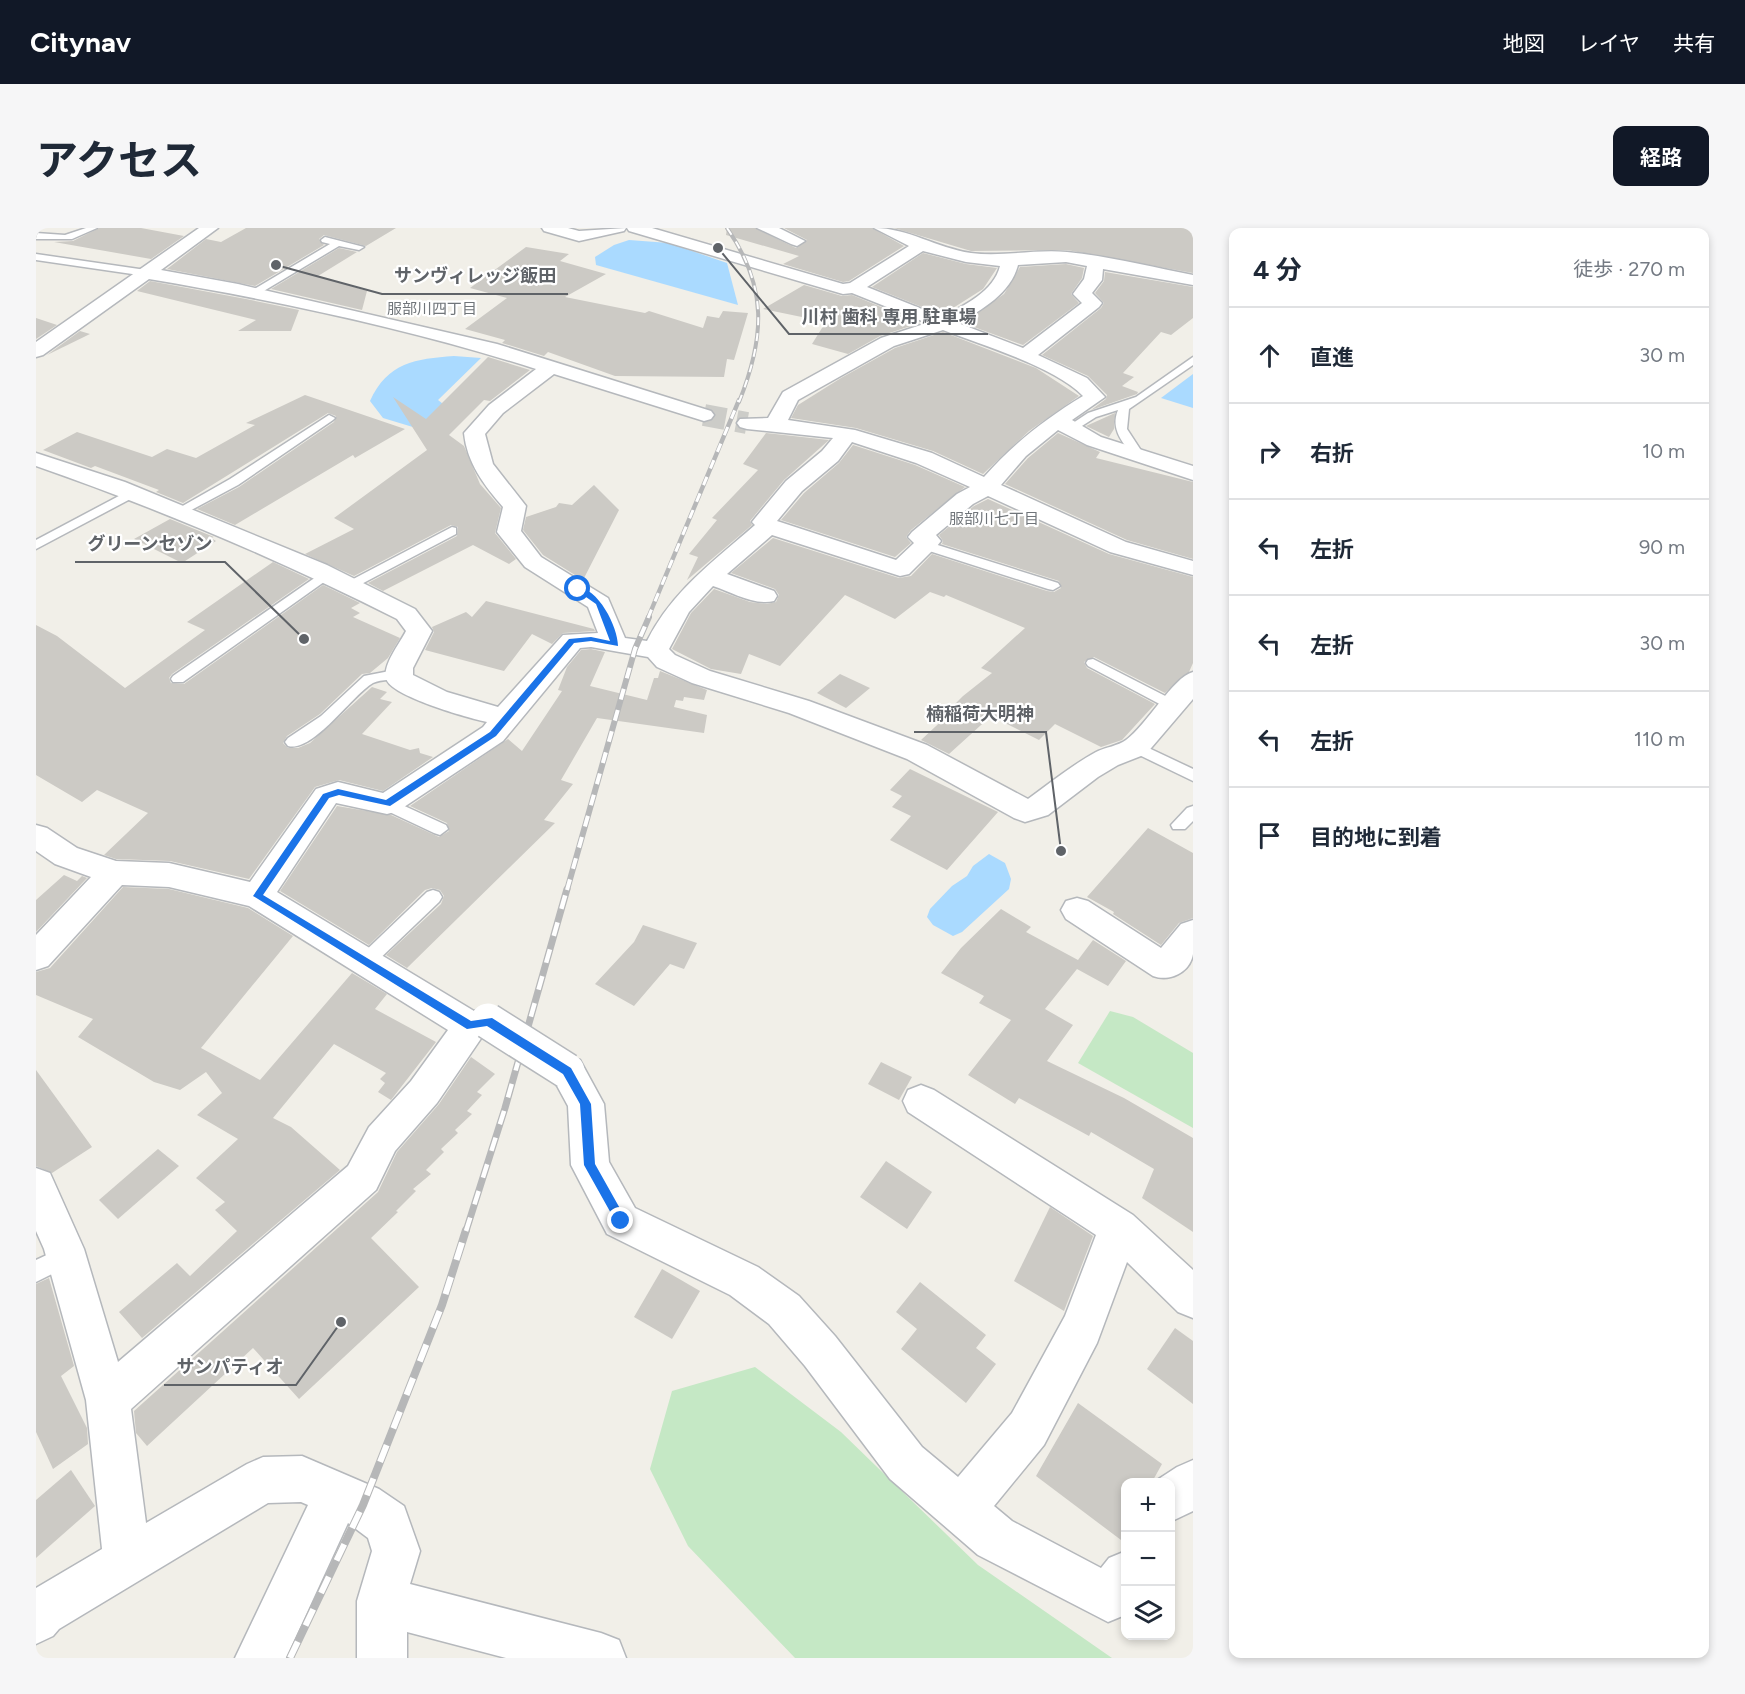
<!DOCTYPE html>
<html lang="ja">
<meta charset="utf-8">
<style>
:root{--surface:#fff;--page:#f6f6f7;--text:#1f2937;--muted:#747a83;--line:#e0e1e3;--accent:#111827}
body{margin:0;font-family:Figtree,"Noto Sans JP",sans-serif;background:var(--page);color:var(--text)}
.controls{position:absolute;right:18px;bottom:18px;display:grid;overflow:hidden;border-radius:12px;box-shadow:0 3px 9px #0003}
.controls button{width:54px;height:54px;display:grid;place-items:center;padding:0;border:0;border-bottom:2px solid var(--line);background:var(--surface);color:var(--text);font:30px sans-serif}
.stop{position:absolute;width:18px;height:18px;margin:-14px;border:4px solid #1a73e8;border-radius:50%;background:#fff}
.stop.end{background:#1a73e8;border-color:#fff;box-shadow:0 2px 6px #0008}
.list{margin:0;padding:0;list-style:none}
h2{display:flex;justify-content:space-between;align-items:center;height:78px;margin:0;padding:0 24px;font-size:26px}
h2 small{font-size:20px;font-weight:400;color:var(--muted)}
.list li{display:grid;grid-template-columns:39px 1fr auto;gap:18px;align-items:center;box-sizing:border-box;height:96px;padding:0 24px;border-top:2px solid var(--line)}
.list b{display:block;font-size:22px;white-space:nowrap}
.list em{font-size:20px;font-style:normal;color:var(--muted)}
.icon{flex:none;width:33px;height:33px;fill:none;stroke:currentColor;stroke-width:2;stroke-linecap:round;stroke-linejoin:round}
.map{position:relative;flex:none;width:1157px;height:1430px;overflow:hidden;border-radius:12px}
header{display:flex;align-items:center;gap:36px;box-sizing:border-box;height:84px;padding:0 30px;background:var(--accent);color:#fff}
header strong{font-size:28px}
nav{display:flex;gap:33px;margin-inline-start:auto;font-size:21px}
.intro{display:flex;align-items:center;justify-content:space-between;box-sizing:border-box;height:144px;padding:0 36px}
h1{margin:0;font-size:42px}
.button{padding:15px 27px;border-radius:12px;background:var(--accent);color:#fff;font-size:21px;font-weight:700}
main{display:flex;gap:36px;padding:0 36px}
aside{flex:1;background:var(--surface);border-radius:12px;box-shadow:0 3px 9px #0003}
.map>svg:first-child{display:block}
.green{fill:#c5e8c5}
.water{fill:#aadaff}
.building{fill:#cccac5}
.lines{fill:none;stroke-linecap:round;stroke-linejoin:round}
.minor-tunnel{stroke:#ccccc8;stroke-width:22;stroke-dasharray:22 11;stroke-linecap:butt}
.service-casing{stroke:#b5b8bc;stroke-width:3}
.minor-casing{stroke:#b5b8bc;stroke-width:3}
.service{fill:#fff;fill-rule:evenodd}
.minor{fill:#fff;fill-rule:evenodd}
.rail-far4-casing{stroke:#b6b7b8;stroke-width:4}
.rail-far3-casing{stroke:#b6b7b8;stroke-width:4.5}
.rail-far2-casing{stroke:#b6b7b8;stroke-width:6}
.rail-far1-casing{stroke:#b6b7b8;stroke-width:7}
.rail-casing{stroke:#b6b7b8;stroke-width:8}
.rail-far4{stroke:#fff;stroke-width:2;stroke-dasharray:8;stroke-linecap:butt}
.rail-far3{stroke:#fff;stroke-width:3;stroke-dasharray:9;stroke-linecap:butt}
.rail-far2{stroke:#fff;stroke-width:4;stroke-dasharray:11;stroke-linecap:butt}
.rail-far1{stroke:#fff;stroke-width:4.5;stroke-dasharray:14;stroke-linecap:butt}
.rail{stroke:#fff;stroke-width:6;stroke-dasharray:18;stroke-linecap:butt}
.minor-bridge-casing{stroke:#b5b8bc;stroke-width:38;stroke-linecap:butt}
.minor-bridge{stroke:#fff;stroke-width:35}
.route{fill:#1a73e8}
.labels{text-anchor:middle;stroke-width:4.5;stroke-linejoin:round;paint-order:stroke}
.far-neighbourhood-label{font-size:15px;fill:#70757a;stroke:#fff}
.leader{fill:none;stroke:#5f6368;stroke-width:2}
.callout-dot{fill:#5f6368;stroke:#fff;stroke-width:2}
.callout-label{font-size:18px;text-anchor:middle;font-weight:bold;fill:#5f6368;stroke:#fff;stroke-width:4.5;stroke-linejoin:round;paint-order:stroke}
</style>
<header>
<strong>Citynav</strong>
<nav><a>地図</a><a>レイヤ</a><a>共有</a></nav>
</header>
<div class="intro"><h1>アクセス</h1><a class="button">経路</a></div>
<main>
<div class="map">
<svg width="1157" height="1430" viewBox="0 0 1157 1430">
<rect width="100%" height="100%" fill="#f1efe8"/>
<g class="green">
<polygon points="1074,783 1097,789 1157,825 1157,900 1042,835"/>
<polygon points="719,1139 805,1204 942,1337 1076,1430 759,1430 652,1318 614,1241 636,1163"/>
</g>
<g class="water">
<polygon points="593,12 633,15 691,35 702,77 560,37 559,29 578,17"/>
<path d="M 418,128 L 445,130 L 402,172 L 421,187 L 390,203 L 347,190 L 334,173 C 352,134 379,131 418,128 Z"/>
<polygon points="1157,146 1157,180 1125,170"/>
<polygon points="953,626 969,635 975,651 973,661 926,704 917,708 897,697 891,689 894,681 916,658 931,648 937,638"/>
</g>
<g class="building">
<polygon points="63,0 105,0 148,8 115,31 18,14 37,13"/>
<polygon points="210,0 360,0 330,18 288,7 283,11 288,17 219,58 131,41 170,11 185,14"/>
<polygon points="691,0 719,0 760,20 771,12 748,0 836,0 868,18 813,53 807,54 747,36 763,28 690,7"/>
<polygon points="858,0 1157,0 1157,45 1031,22 935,23"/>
<polygon points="490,19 533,26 524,33 570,46 529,69 609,85 613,83 667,100 671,88 683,90 687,83 712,85 698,132 691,131 688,149 579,148 512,124 508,128 466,115 469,112 429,101 471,70 434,60"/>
<polygon points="303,20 321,24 282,48 331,63 326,82 235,61"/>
<polygon points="887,25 930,36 961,40 947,61 906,87 836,59"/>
<polygon points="1030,36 1048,40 1046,50 1035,66 1043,75 987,117 927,95 968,66 984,39"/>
<polygon points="1069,44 1157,59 1157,90 1135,107 1125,104 1087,145 1098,149 1086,158 1102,164 1101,166 1055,182 1070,171 1071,167 1052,148 1006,127 1065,80 1068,75 1059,65 1068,53"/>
<polygon points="114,53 210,71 263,82 255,103 202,103 220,92 101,63"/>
<polygon points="768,57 806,68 816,67 884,95 844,108 812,126 776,116 786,100 796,92 795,90 790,94 727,81"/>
<polygon points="0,90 21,97 0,111"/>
<polygon points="44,103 54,106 11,127"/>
<polygon points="907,104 1000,140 1043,168 993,203 947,246 897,223 820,200 755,190 762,177 805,150 859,120"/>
<polygon points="452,129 494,142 454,173 448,172 413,207 428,218 444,256 465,280 459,305 480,331 473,336 437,317 347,363 332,355 421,308 422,299 415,297 318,348 269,326 318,301 298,290 391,222 357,169 390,191"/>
<polygon points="269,167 369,201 319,230 317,227 199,297 161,281 203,259 298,194 300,188 292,185 147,275 120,264 123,262 59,238 55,240 7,222 41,204 116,229 131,221 160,230 219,197 210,195"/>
<polygon points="1079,185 1078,201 1073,209 1050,198"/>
<polygon points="730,205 793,212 748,252 714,293 716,297 651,352 662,329 653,326 681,292 676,290 722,242 707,236"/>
<polygon points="1022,205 1064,224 1060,230 1157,254 1157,331 1091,312 969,256 992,230"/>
<polygon points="817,217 879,237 929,259 875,302 870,309 875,315 859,329 745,292 768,265 803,235"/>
<polygon points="558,257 583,282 547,352 507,327 487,302 490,289 520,279 523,275 536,277"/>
<polygon points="952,271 1073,326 1157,349 1157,435 1153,444 1129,465 1058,429 1048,434 1051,440 1119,476 1086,512 1065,519 1019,496 1003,512 955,488 913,526 885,512 914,485 911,484 927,468 956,445 945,440 989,400 910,367 908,369 894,364 859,391 809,367 744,438 713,426 705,446 675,441 636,421 655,385 678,361 714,374 731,376 740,374 743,367 739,361 695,345 737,310 863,350 875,348 896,326 1011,363 1018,364 1025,360 1023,353 906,316 907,313 903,307 938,278"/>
<polygon points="134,291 178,309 175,310 180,313 146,335 98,311"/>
<polygon points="237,334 273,351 136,446 133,450 135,455 148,456 287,357 324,375 315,380 324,385 317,389 364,410 352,430 334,445 326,446 284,486 251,508 247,515 252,520 262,520 274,515 336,459 351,464 344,471 356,474 326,506 374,522 383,520 384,525 397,529 347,563 303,552 279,559 213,651 134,633 80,631 68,627 112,585 61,562 46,574 0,547 0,397 21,408 89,460 169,402 151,394"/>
<polygon points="450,373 558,401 559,403 527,405 516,416 496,406 468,443 389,422 398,404 396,399 430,384 436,389"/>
<polygon points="555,421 569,424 554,458 611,472 618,450 622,450 624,443 671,462 668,472 648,469 647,473 640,472 638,479 671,487 668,505 561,490 525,552 537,556 508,592 519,595 371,740 350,727 405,676 408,668 404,662 396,660 389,662 333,717 244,663 301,578 355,587 403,609 413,603 411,595 374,578 472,511 486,523 526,463 522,462 531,439 545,422"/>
<polygon points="804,446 834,460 810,480 781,465"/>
<polygon points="874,541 962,584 911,642 854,612 875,588 856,579 866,568 854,562"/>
<polygon points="1112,600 1157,625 1157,690 1143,695 1125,717 1077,686 1078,684 1051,669"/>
<polygon points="28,647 41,653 46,648 51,650 0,704 0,672"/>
<polygon points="87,659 133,661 212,680 257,708 165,820 224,852 316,745 351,766 339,781 400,814 355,872 342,864 349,855 344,851 350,845 298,816 237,890 255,899 304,942 106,1110 83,1084 141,1035 154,1048 201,1003 179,982 189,974 160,950 202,911 161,887 186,865 170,844 144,862 118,854 42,809 57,791 0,767 0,744 14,740"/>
<polygon points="965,681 995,699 990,704 1042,732 1057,712 1090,733 1072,758 1041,741 1009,781 1037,797 1011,833 1088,870 1157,910 1157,1004 1106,970 1118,941 1055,904 1053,908 983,870 979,876 932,847 975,792 943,775 948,768 905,745 925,720"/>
<polygon points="607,697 661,715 648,741 634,736 598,778 559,756 598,714"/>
<polygon points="435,829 459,846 441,864 446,867 431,883 436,886 419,902 422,905 405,921 408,924 390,942 395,946 377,961 380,963 360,983 362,984 335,1010 383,1059 263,1171 217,1120 111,1218 100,1205 98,1183 342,964 361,924 403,876"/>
<polygon points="845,834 876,849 863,872 832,856"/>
<polygon points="0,842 56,919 16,945 0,938"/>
<polygon points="122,921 143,938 82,991 63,972"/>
<polygon points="850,933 896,964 871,1001 824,969"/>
<polygon points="1014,979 1057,1008 1028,1083 978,1053"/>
<polygon points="626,1041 664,1063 636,1111 598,1089"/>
<polygon points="13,1050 38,1138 25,1148 51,1200 52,1216 17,1241 0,1204 0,1056"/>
<polygon points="884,1054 950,1107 940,1120 960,1136 930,1175 865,1121 881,1101 860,1084"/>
<polygon points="1139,1100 1157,1113 1157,1176 1111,1141"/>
<polygon points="1042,1175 1126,1236 1116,1254 1089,1254 1089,1315 1000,1248"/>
<polygon points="35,1242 59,1278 0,1330 0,1272"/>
</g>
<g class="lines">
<polyline class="minor-tunnel" points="668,187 711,195"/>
<g class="service-casing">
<g id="service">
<polygon points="50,0 61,0 36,11 0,11 0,5 29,7"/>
<polygon points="289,9 328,19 323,22 303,18 221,67 215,67 215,63 294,16 286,14 285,12"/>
<polygon points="0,26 110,42 115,45 110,48 0,32"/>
<path d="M 1157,129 L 1157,137 L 1093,181 L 1091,201 L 1108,227 L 1106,229 L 1098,229 C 1087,215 1074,201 1082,182 L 1060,189 L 1038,203 L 1028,201 L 1052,185 L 1100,169 Z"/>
<polygon points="293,187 299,190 297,192 202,257 146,287 142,288 136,284 194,251"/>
<polygon points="96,261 100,262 100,268 0,321 0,312"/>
<polygon points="416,299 420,300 420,306 316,361 311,362 304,358"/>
<polygon points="889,313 1022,355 1024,358 1017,362 1012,361 884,320 884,314"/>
<polygon points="290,342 297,346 295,349 147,454 137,454 135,451 137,448"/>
<polygon points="1057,431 1143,475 1145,478 1143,481 1133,481 1052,438 1050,435 1052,432"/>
<path d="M 364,441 L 371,446 L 369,449 C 360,452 345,451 337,455 C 316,467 277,525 252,518 L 249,514 L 252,510 L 285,488 L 328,448 Z"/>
<polygon points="1100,514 1157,541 1157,553 1095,523 1092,519 1095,515"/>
<polygon points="351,570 410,597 412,601 404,607 398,605 345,580 343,576"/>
<polygon points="1157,578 1157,593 1149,601 1137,601 1135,597 1151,580"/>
<polygon points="397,662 403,664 406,669 403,674 335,739 329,741 323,739 320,734 323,729 391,664"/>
<polygon points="30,1018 38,1021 41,1028 38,1035 0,1054 0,1032"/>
</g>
</g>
<g class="minor-casing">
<g id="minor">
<path d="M 163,0 L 182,0 L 125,42 L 202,56 L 461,116 L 675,183 L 678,187 L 675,191 L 668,193 L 518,146 L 467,185 L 449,206 L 457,236 L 490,278 L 485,303 L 505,329 L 572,370 L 589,410 L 611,413 C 636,363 678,333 719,297 L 716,294 L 720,289 L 750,253 L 786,223 L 797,210 L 711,201 L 704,199 L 701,195 L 704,191 L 732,190 L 747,164 L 845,110 L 891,95 L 816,65 L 807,66 L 593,3 L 591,0 L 616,0 L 807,56 L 814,55 L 873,18 L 838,0 C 873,0 900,20 935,25 C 967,29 999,21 1031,24 C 1073,28 1115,39 1157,47 L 1157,57 L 1067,41 L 1066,52 L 1056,65 L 1066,75 L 1063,79 L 1002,127 L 1051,150 L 1069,169 L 1036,192 L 1065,209 L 1157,238 L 1157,252 L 1051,217 L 1022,202 L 990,228 L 965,257 L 1090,314 L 1157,333 L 1157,347 L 1074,324 L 952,268 L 937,276 L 900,307 L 905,313 L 901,318 L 873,346 L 864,348 L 736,307 L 691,346 L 738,363 L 741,368 L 738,373 C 719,378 695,364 677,358 L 653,384 L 633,421 L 639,427 L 674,443 L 773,473 L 891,517 L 992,571 C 1014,555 1036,537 1060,524 C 1070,519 1082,518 1090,512 C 1111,497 1137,449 1157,444 L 1157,471 L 1110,526 L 1082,537 L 1062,549 L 1012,587 L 989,594 L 978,590 L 871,531 L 753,485 L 656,455 L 621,439 L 612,429 L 555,419 L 544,420 L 467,513 L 362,583 L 351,586 L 300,575 L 241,664 L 438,783 L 452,779 L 464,783 L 469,793 L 464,803 L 446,809 L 401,875 L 359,923 L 340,962 L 95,1181 L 110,1295 L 211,1236 L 227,1229 L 266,1228 L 343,1261 L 368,1278 L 384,1323 L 374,1356 L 565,1405 L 583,1412 L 590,1430 L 470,1430 L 371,1404 L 371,1430 L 321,1430 L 321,1373 L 336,1323 L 332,1310 L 312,1295 L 250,1430 L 199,1430 L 272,1277 L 265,1274 L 232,1275 L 23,1401 L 17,1408 L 0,1416 L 0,1360 L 66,1321 L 50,1172 L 8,1021 L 0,1003 L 0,940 L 14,945 L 48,1021 L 82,1134 L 312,938 L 333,899 L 375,853 L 412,802 L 213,678 L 133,659 L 86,657 L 12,738 L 0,742 L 0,707 L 55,649 L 19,636 L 0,623 L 0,597 L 11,600 L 41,620 L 80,633 L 133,635 L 214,654 L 280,561 L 302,554 L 347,565 L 447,499 L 451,494 C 433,490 353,468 350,450 C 347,436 364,415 370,403 L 361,391 C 244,332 124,281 0,238 L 0,225 L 89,254 L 291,337 L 379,381 L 396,403 L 377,440 L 377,447 L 411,464 L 462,479 L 527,407 L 562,405 L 552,379 L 489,339 L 461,304 L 467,279 C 448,257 431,235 428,205 L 453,177 L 500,141 C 375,101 243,73 113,51 L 7,127 L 0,129 L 0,114 ZM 887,23 L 930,34 L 964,38 C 958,63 928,78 906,89 L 831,59 ZM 1030,34 L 1051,38 L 1048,51 L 1037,66 L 1046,75 L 987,120 L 922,95 C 946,82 975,65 982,37 ZM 907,102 C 946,117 1019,139 1047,168 C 1009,191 977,216 948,249 L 896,225 L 819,202 L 752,192 L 762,172 L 858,118 ZM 816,214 L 880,235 L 934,259 L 921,266 L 876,304 L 872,309 L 878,315 L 860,332 L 741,293 L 766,263 L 802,233 Z"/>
<polygon points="506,0 532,0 543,3 590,0 588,3 543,13 508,3"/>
<polygon points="721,0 743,0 769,13 761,18 755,16"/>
<path d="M 1041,670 L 1052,673 L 1125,720 L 1145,696 L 1157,692 C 1157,703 1157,716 1157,726 C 1154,745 1133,754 1117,748 L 1030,691 L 1025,682 L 1030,673 Z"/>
<polygon points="531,828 544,832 568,876 573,934 599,980 722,1039 763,1068 799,1108 886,1219 922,1249 976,1185 1029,1088 1060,1007 872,884 867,873 872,862 885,857 898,862 1097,987 1157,1042 1157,1090 1142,1084 1091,1034 1061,1115 1008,1217 958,1278 976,1293 1065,1340 1073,1330 1090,1323 1089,1387 1072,1394 942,1327 854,1251 769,1138 733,1096 694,1067 571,1006 535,937 532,878 513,843 518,832"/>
<polygon points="1157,1232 1157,1283 1134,1294 1134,1254 1118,1254 1141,1239"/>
</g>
</g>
<use href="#service" class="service"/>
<use href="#minor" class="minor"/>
<g class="rail-far4-casing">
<path id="rail-far4" d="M 691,0 C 732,59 729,109 703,174"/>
</g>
<g class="rail-far3-casing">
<polyline id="rail-far3" points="612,390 703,172"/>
</g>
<g class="rail-far2-casing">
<polyline id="rail-far2" points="531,662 599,421 613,389"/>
</g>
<g class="rail-far1-casing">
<polyline id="rail-far1" points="430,1003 469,880 531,661"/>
</g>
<g class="rail-casing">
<polyline id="rail" points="254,1430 327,1277 406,1077 430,1002"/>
</g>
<use href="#rail-far4" class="rail-far4"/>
<use href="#rail-far3" class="rail-far3"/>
<use href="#rail-far2" class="rail-far2"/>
<use href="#rail-far1" class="rail-far1"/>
<use href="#rail" class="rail"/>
<g class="minor-bridge-casing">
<polyline id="minor-bridge" points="452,793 531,843"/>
</g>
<use href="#minor-bridge" class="minor-bridge"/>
</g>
<path class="route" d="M 540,359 C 562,359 582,399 582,418 L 555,413 L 538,415 L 460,508 L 354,578 L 303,567 L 293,570 L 227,667 L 435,793 L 456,790 L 535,840 L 555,876 L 559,936 L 591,993 L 585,998 L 581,996 L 548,937 L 544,876 L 527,846 L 451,798 L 431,801 L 217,668 L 287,566 L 302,561 L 350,572 L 454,504 L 533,411 L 555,409 L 574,413 L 560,376 L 540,362 Z"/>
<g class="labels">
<g class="far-neighbourhood-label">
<text x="396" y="86">服部川四丁目</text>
<text x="958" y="296">服部川七丁目</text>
</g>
</g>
<path class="leader" d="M240 37L346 66H532M682 20L753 106H952M268 411L189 334H39M1025 623L1010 504H878M305 1094L260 1157H128"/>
<g class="callout-dot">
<circle cx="240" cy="37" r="6"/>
<circle cx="682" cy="20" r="6"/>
<circle cx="268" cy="411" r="6"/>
<circle cx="1025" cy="623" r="6"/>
<circle cx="305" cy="1094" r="6"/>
</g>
<g class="callout-label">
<text x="439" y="54">サンヴィレッジ飯田</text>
<text x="853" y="95">川村 歯科 専用 駐車場</text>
<text x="114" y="322">グリーンセゾン</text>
<text x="944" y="492">楠稲荷大明神</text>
<text x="194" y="1145">サンパティオ</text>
</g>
</svg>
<div class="controls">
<button>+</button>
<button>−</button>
<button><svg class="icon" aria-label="layers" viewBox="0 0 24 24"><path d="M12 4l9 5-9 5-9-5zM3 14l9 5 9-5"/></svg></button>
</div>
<div class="stop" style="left:542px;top:361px"></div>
<div class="stop end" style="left:585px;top:993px"></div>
</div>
<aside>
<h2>4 分<small>徒歩 · 270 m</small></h2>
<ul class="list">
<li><svg class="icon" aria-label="ahead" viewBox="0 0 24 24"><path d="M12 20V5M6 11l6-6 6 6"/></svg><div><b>直進</b></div><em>30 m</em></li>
<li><svg class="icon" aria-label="right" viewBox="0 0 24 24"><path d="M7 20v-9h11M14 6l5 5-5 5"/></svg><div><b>右折</b></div><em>10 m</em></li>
<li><svg class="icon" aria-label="left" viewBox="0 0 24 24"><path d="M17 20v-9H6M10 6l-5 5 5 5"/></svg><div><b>左折</b></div><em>90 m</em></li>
<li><svg class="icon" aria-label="left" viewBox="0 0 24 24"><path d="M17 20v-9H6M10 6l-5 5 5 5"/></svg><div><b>左折</b></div><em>30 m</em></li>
<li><svg class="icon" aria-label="left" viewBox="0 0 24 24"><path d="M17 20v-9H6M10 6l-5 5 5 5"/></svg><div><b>左折</b></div><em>110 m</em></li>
<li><svg class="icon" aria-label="arrive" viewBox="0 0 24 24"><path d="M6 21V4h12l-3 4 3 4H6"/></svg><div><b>目的地に到着</b></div></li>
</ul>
</aside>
</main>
